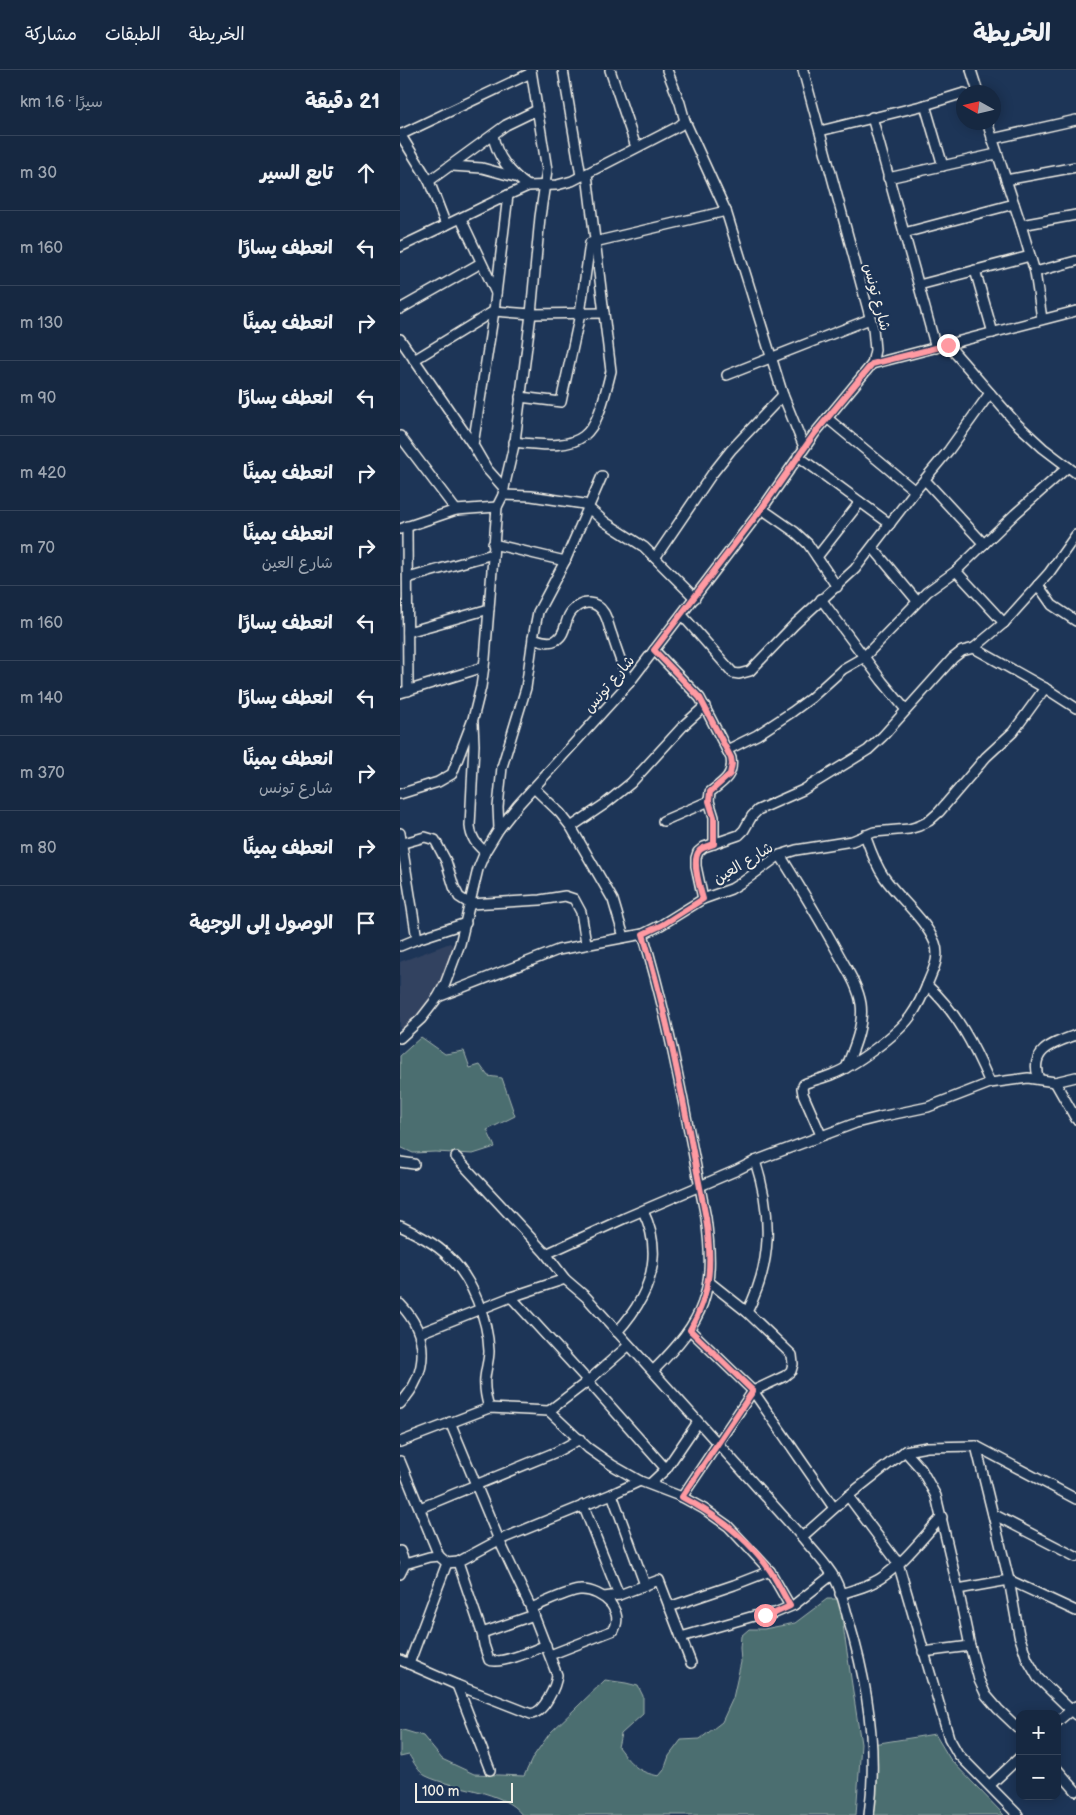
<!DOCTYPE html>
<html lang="ar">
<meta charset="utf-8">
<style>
:root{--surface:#162841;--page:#1f3048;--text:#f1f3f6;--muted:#9ea6b1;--line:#35445a}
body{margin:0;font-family:"Balsamiq Sans","Playpen Sans Arabic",sans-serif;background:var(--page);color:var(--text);direction:rtl}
.controls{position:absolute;right:15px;bottom:15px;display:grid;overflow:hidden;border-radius:10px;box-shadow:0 2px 12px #0003}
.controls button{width:45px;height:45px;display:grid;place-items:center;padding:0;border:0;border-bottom:1px solid var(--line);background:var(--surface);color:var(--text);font:25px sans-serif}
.compass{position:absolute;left:556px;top:15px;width:45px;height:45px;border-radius:50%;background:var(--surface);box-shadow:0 2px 12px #0003;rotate:278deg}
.scale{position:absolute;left:15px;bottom:12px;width:98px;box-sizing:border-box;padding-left:5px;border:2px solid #f4f1e8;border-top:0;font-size:14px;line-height:18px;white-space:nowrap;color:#f4f1e8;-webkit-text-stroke:4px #1d3557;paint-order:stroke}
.stop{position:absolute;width:15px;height:15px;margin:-11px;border:4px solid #ff9aa2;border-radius:50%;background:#fff}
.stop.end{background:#ff9aa2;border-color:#fff;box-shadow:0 1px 5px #0008}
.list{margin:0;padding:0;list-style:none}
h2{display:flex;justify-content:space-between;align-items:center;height:65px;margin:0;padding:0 20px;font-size:21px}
h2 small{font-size:16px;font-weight:400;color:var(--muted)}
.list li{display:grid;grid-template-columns:32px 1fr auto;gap:15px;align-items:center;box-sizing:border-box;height:75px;padding:0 20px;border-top:1px solid var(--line)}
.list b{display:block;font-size:19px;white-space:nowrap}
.list p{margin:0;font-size:16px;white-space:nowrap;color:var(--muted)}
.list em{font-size:16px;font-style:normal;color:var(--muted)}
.icon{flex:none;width:28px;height:28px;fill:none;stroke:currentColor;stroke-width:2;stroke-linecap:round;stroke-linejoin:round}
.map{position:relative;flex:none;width:676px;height:1745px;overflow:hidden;direction:ltr}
header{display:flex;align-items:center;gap:30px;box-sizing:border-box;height:70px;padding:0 25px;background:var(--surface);border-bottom:1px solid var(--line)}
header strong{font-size:24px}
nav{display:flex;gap:28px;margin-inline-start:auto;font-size:18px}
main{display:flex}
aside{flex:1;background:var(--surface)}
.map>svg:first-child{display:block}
.built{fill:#334260}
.green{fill:#4b6e70;stroke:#a0b0ac}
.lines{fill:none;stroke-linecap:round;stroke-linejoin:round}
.minor-casing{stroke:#f4f1e8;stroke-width:12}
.minor{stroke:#1d3557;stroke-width:9}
.route{stroke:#ff9aa2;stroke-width:6}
.labels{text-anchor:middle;stroke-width:4.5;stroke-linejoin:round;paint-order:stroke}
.street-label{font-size:15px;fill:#f4f1e8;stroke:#1d3557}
</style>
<header>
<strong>الخريطة</strong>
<nav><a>الخريطة</a><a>الطبقات</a><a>مشاركة</a></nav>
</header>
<main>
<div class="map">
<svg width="676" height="1745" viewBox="0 0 676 1745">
<rect width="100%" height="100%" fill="#1d3557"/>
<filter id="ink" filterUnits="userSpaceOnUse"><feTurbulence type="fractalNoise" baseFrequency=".02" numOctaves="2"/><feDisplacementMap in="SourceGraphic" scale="10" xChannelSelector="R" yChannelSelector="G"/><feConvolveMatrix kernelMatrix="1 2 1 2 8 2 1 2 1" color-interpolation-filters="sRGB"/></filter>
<g filter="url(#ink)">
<polygon class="built" points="50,873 54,878 38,919 25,940 0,965 0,892"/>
<g class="green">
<polygon points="21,967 45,984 64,981 70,998 80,995 88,1006 102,1008 115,1046 87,1060 95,1077 73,1084 35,1082 13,1083 0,1077 0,986"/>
<path d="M 427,1529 L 439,1529 L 461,1674 L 456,1745 L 122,1745 C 104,1720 52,1719 26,1706 C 19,1703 13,1691 9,1685 L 0,1687 L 0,1661 L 3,1660 L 23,1666 L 42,1689 L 74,1704 L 124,1706 L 133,1687 L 150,1663 L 205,1610 L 226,1613 L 238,1616 L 243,1626 L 243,1644 L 221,1664 L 218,1677 C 231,1694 237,1702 259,1706 L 264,1700 L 269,1686 L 281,1670 L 300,1669 L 322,1652 L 333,1628 L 341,1592 L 340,1578 L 341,1566 L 349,1559 L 364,1559 L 395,1553 Z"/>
<polygon points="535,1664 550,1689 604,1745 471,1745 473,1674"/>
</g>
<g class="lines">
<g class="minor-casing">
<g id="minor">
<polyline points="163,0 181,106"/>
<polyline points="210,0 236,77"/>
<polyline points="571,0 578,22"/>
<polyline points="525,35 543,96"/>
<polyline points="472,47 536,278"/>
<polyline points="285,51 326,141 383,325 404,377"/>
<polyline points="587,52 621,155 635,202 642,249"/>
<polyline points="420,61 525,35 564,23"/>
<polyline points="0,64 29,111 46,155 108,125"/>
<polyline points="0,65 131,3"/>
<path d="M 93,65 C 96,86 111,104 128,116"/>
<polyline points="592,69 676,50"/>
<polyline points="52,96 82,98 115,107"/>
<polyline points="488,108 596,84"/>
<polyline points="606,110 676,97"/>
<polyline points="29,111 106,55 137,40"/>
<polyline points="61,149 96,223"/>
<polyline points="621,155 676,145"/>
<polyline points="504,163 614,134"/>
<polyline points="0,177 46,155"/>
<polyline points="575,200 593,263"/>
<polyline points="635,202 676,191"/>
<polyline points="519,215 630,186"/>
<polyline points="0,239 81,193"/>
<polyline points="0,269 73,375 87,399 104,418 103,425 97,437 85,589 81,617 73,649 52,704 38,712 0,724"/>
<polyline points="548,275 617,354 643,378 676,403"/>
<polyline points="14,290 94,241 131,244 204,243"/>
<polyline points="472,294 676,241"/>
<polyline points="327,305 470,249"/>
<polyline points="120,327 161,332 180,244 190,173 326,141"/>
<polyline points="427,348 515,421"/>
<polyline points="0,366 56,440"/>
<path d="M 114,372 C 187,381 194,371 211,301 L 187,104"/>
<polyline points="73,375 94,241 108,125 128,116 157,115 172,111 279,56 285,51 280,33 267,0"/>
<polyline points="398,386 490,454"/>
<polyline points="525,410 584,474"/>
<polyline points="104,418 115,371 121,324 131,244 140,147 147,100 131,0"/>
<polyline points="103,425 131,426 184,434 205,452 244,477 295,528"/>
<polyline points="362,439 395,462 408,474 437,517"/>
<polyline points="7,456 8,621"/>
<polyline points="0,459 56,440 97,437"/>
<polyline points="93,474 165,491"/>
<polyline points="473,478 517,531"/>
<polyline points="417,487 460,432"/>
<polyline points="255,488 312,404 331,380 383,325"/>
<polyline points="556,501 604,553"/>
<polyline points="8,508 93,484"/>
<polyline points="638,515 652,535 676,551"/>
<polyline points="421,529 482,611 506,640"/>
<polyline points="282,545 333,603 339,604 350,601 394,555 455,499 515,421 549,380 590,323"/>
<polyline points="8,562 89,539"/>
<path d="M 133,568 C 140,570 148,574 156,570 C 167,564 164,549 172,541 C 182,530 196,530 204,543 C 208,550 209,558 212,565 C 217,581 223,597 229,613"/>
<polyline points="574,578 645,618 676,638"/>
<path d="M 254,580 L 300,628 L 331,688 C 334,706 323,712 310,722 L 309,731 L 314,747 L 314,774"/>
<polyline points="0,623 84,597"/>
<path d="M 73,653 L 74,675 L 70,756 C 71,768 76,774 85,782"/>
<polyline points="327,680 357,665 392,642 411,628 443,599 464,587 527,522 556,501 615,444 668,397"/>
<polyline points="134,718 160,743 171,757 213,830 224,867"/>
<polyline points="263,751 309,731"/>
<polyline points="171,757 205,734 231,713 285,654 305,636"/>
<polyline points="99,759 98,737 102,697 126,618 133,568 138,542 165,491 202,406"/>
<polyline points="0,763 17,869 0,876"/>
<polyline points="0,774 25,767 35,770 46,791 54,817 59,827 70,834 140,830 165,826 174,829 181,842 186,873"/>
<path d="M 380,785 C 400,817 419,848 437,881 C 446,898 458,915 461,934 C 464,955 454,978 446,998"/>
<polyline points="303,829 296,796 296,788 298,782 304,777 339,765 344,760 352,746 358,740 403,720 468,680 483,666 553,588 562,581 574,578 604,553 649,503 676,465"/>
<path d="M 243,864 C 271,957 287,1053 306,1148 C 316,1223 305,1249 253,1301"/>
<polyline points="17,869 66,853"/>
<path d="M 527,915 C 557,942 574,976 590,1013"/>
<polyline points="38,927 158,880 243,864 261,855 303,829 331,819 344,811 380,785 396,780 452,771 474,762 509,759 519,756 529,751 539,742 586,687 613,662 645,618"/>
<polyline points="0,968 21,949 38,927 45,914 60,874 78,799 85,782 99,759 118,735 229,613 362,439 415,363 472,294 475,280 473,258 403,0"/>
<path d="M 639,1009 C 628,980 654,973 676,965"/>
<polyline points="655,1012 676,1049"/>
<path d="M 421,1065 L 403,1024 L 402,1018 L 404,1014 C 414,1010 424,1008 433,1004 C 454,996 497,965 510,947 C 518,936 524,923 529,910 C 534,898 540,886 535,873 C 524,847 500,830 484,807 C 475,794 470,779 465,765"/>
<path d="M 56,1087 L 146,1184 L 165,1209 L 186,1227 L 402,1467 C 412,1480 427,1494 435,1509 C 442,1522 445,1538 449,1552 C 468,1615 478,1680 469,1745"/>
<polyline points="0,1092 14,1094"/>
<path d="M 0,1156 C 17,1164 35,1173 49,1187 C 72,1208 88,1250 89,1281 C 89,1290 86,1298 85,1308 C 84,1318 86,1328 89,1338"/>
<polyline points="146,1184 225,1148 335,1101 355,1091 456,1053 480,1047 528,1037 590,1013 628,1008 655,1012 676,1007"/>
<polyline points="111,1227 188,1311 266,1399"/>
<path d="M 0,1234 C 30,1265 29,1303 0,1334"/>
<path d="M 347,1242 C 373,1192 372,1143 355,1091"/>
<polyline points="290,1260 353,1321 434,1438"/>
<path d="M 217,1262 C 249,1227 265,1186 243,1141"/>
<polyline points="20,1263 111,1227 165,1209"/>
<polyline points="149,1341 188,1378 212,1395 240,1411 282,1427 304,1439 328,1456 370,1501 390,1536"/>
<polyline points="0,1372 89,1338 149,1341 188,1311 228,1276"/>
<polyline points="576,1376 609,1510 619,1565 627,1589 638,1608 676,1645"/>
<polyline points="505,1381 521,1399 536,1426 558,1519 570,1576 579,1610 586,1625 598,1639 620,1660"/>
<polyline points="0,1391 39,1486 47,1493"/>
<polyline points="250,1414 266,1399 298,1352"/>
<polyline points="212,1424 245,1515"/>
<polyline points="448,1426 498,1493 549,1668 558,1684 618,1745"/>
<polyline points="282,1427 353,1321 385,1306 391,1301 393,1294 392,1285 347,1242 308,1211"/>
<polyline points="183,1435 219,1525"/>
<polyline points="20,1438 156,1382 180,1369"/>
<polyline points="593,1444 676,1487"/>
<polyline points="402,1467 448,1426 505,1381 527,1377 576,1376 676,1429"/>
<polyline points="0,1481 5,1494"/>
<path d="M 58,1492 L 82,1563 L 84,1575 L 89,1590 C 101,1595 134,1580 146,1575"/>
<polyline points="47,1493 58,1492 99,1470 212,1424 240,1411"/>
<polyline points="0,1504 5,1494 29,1487 39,1486"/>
<polyline points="558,1519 609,1510 676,1541"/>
<path d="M 440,1524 C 454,1520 469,1516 481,1508 C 504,1493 523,1467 542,1447"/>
<polyline points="204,1527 219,1525 259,1510 291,1593"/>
<polyline points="269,1537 334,1515 370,1501"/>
<path d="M 131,1538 C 142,1534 170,1520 180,1520 C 191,1519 204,1526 211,1534 C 217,1543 219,1550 214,1560 L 150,1585"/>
<polyline points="82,1563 134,1545"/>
<polyline points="281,1567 354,1546 375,1543 394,1535 432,1505"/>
<polyline points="523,1582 570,1576"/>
<path d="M 0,1590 L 57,1615 L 131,1644 C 144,1643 156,1616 157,1605 L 131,1538 L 99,1470 L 50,1352"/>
<polyline points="9,1594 47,1493"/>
<polyline points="57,1615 90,1700"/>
<polyline points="657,1652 676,1636"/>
<polyline points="657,1699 676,1721"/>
<polyline points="590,1715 620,1687"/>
</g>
</g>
<use href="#minor" class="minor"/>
</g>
</g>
<g class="lines" filter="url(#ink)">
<path class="route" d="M 365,1545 L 375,1543 L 390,1536 C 384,1525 378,1513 371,1502 C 350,1469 316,1445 282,1427 L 353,1321 L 290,1260 C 312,1222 312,1190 306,1148 C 287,1053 271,957 243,864 L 262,855 L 303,829 C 300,818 291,791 299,781 C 302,777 309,776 314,774 L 314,747 L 309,731 L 310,722 L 330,704 L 332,694 L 331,688 L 300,628 L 254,580 L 362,438 L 415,363 L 472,294 L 548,275"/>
</g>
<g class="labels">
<g class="street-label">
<text transform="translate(477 227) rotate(75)" y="5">شارع تونس</text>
<text transform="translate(209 614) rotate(-50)" y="5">شارع تونس</text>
<text transform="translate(343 793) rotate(-31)" y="5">شارع العين</text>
</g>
</g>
</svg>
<div class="controls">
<button>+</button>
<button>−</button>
</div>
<svg class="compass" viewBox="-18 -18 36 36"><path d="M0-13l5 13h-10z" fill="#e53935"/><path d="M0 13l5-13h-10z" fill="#9ea6b1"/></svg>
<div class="scale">100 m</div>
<div class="stop" style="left:365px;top:1545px"></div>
<div class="stop end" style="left:548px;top:275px"></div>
</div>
<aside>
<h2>21 دقيقة<small>سيرًا · 1.6 km</small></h2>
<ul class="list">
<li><svg class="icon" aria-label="ahead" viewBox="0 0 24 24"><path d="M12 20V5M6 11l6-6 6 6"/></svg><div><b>تابع السير</b></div><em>30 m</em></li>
<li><svg class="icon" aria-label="left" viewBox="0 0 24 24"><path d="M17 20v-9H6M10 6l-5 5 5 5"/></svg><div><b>انعطف يسارًا</b></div><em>160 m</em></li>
<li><svg class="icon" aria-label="right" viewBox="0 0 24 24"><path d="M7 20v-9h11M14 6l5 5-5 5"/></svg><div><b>انعطف يمينًا</b></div><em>130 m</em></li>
<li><svg class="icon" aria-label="left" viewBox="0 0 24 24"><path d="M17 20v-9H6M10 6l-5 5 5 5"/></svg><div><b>انعطف يسارًا</b></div><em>90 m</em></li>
<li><svg class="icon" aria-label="right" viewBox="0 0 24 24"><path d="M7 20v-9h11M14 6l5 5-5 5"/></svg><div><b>انعطف يمينًا</b></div><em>420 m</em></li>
<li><svg class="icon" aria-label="right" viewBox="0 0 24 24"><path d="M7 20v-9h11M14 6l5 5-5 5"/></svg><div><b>انعطف يمينًا</b><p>شارع العين</p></div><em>70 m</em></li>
<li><svg class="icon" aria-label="left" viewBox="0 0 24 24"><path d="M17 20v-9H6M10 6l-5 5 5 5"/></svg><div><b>انعطف يسارًا</b></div><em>160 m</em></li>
<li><svg class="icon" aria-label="left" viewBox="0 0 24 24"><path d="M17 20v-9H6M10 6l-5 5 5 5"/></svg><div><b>انعطف يسارًا</b></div><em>140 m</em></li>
<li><svg class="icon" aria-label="right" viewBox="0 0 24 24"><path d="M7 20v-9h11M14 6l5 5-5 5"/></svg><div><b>انعطف يمينًا</b><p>شارع تونس</p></div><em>370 m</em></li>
<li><svg class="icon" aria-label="right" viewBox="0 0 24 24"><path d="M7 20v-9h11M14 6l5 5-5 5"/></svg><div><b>انعطف يمينًا</b></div><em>80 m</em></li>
<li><svg class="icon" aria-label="arrive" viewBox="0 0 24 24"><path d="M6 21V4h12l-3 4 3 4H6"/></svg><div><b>الوصول إلى الوجهة</b></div></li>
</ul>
</aside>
</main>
